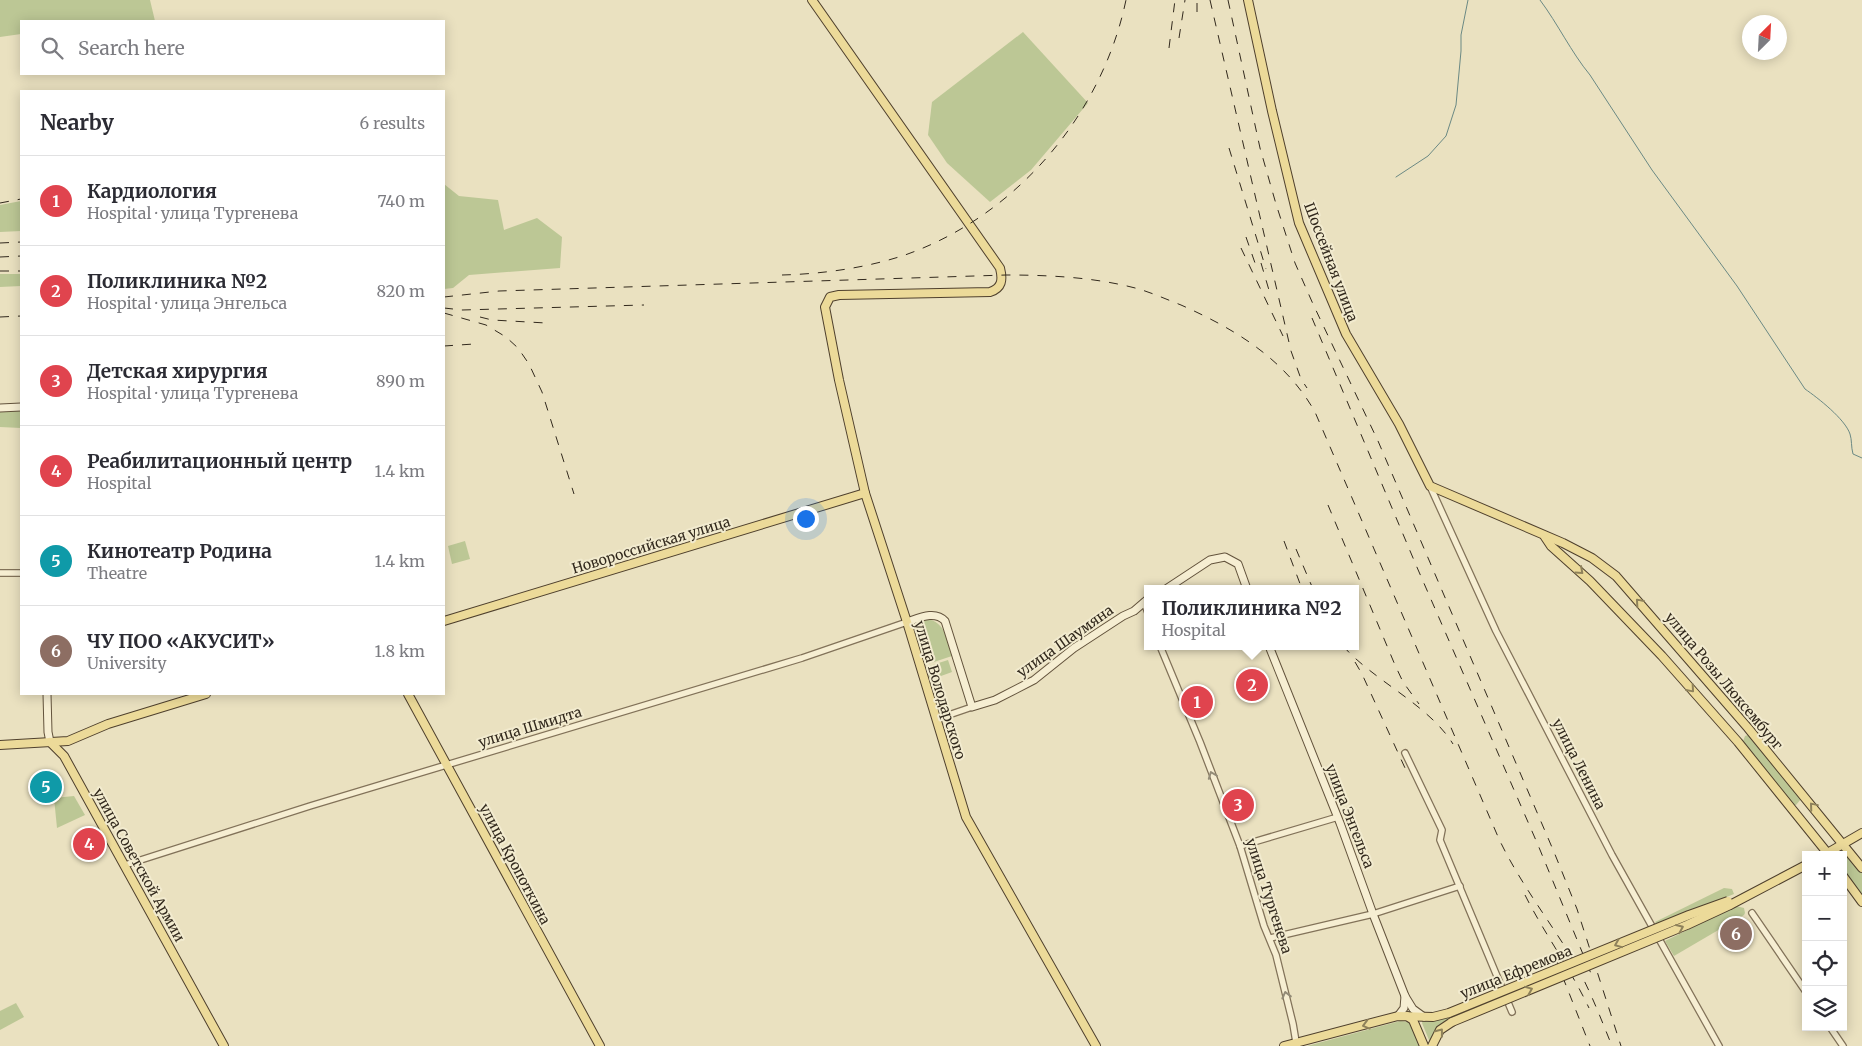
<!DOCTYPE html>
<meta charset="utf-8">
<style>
:root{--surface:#fff;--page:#f7f7f7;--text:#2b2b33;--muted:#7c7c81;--line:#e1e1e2;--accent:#db2777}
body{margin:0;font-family:Merriweather,serif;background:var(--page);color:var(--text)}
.controls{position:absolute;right:15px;bottom:15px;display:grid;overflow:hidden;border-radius:0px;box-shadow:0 2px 12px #0003}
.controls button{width:45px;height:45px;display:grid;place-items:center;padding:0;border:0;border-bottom:1px solid var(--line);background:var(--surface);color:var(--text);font:25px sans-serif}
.compass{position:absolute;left:1742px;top:15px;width:45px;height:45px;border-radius:50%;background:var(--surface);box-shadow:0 2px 12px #0003;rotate:24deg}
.you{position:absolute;left:805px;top:518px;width:18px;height:18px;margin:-12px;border:4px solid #fff;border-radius:50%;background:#1a73e8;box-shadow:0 0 0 8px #1a73e833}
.badge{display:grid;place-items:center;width:32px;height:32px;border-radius:50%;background:var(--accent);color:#fff;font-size:16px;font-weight:700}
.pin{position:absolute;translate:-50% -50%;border:2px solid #fff;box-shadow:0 1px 5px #0006}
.popup{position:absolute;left:1144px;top:585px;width:215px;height:65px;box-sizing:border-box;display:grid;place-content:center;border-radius:0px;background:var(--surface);filter:drop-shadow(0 1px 4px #0005);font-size:16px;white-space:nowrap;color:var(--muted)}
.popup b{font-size:19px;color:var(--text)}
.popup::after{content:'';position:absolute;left:50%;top:100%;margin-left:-10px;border:10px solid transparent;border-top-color:var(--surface)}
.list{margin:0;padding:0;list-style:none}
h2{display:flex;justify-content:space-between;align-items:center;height:65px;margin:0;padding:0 20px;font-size:21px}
h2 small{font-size:16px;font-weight:400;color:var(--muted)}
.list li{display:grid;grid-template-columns:32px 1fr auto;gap:15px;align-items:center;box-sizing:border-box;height:90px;padding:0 20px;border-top:1px solid var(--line)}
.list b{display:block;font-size:19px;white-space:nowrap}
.list p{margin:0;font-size:16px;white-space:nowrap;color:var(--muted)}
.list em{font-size:16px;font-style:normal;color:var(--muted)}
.icon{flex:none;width:28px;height:28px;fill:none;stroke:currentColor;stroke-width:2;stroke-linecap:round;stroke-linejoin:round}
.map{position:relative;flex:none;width:1862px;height:1046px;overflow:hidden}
.search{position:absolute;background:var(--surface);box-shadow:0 2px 12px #0003;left:20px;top:20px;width:425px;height:55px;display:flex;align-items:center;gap:12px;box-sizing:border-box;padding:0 18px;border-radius:0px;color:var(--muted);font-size:19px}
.panel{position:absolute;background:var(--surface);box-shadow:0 2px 12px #0003;left:20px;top:90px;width:425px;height:605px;border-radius:0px}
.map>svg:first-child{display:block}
.green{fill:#bcc795}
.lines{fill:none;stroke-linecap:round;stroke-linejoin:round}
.stream{stroke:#6b8984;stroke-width:1}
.tertiary-casing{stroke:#827259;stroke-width:8}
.secondary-casing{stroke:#63533c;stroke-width:9}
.primary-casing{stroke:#4f402d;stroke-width:10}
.tertiary{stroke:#f6eed2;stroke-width:5.5}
.secondary{stroke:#f6eed2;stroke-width:7}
.primary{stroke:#ecda99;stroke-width:8}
.rail{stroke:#32291d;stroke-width:1;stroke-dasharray:9 9;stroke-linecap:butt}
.primary-bridge-casing{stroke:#4f402d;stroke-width:10;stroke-linecap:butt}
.primary-bridge{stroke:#ecda99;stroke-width:8}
.oneway{stroke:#8f825b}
.oneway2{stroke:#948c78}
.labels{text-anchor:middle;stroke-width:4;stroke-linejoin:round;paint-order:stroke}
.street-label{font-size:14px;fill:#32291d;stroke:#f2ebcf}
</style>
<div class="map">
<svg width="1862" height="1046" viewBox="0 0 1862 1046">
<rect width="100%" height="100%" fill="#eae1c0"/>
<g class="green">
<polygon points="0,0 150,0 155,21 21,21 21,34 0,37"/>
<polygon points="1023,32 1088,103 1031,170 990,202 947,163 928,135 932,102"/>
<polygon points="444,184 459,196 498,200 504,230 537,218 562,237 560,268 469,275 453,288 444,289"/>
<polygon points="21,201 21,231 0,232 0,205"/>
<polygon points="0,274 21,274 21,286 0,287"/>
<polygon points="0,411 21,411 21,428 0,427"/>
<polygon points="465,541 470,559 452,564 448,546"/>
<path d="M 927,619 C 946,622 947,641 952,656 L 925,665 L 912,624 Z"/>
<polygon points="948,660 952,672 930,680 926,667"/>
<polygon points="1748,735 1752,738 1801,799 1796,805 1793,805 1742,744 1745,736"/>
<polygon points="74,796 85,815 57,828 54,798"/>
<polygon points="1846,852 1862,873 1862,899 1843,873 1842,855"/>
<polygon points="1724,888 1732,889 1734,894 1657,925 1655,922"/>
<polygon points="1736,906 1744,908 1745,913 1744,915 1674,956 1665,941"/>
<polygon points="1500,998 1500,1000 1442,1023 1436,1030 1431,1040 1429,1040 1422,1023 1423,1020 1439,1020"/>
<polygon points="16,1003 24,1017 0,1030 0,1011"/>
<polygon points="1400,1021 1410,1022 1422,1046 1307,1046"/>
</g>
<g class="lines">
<g class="stream">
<path d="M 1540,0 C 1558,24 1571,52 1590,75 L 1652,170 L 1737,286 L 1805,389 C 1818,398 1845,419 1850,434 C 1852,440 1851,447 1853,454 L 1862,458"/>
<polyline points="1396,177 1428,156 1446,136 1456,105 1461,51 1461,35 1468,0"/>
</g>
<g class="tertiary-casing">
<g id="tertiary">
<polyline points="1430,486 1496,631 1612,855 1719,1046"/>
<polyline points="0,573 21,573"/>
<polyline points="1144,602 1148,613"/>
<polyline points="1160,646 1200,742 1240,846 1264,926 1276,955 1293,1024 1296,1042"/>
<polyline points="937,719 972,707"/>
<polyline points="1405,753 1442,830 1440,840 1512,1012"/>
<polyline points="1240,846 1338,817"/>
<polyline points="125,865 310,806 802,658 907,622"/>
<polyline points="1752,913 1806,992"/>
<polyline points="1270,938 1373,914 1460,886"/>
<polyline points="1830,1027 1843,1046"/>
</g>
</g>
<g class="secondary-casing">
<g id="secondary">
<polyline points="0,408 21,407"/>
<polyline points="1166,589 1210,560 1225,557 1238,564 1247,589"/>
<path d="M 907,622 C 919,618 935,610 945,621 L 972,707 L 995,700 L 1034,680 L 1074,648 L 1123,616 L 1134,611 L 1148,599"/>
<polyline points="1269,646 1340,823 1373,914 1405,996 1413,1009 1424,1017"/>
<polyline points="47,694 48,732 50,742"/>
<polyline points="1398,1016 1404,1008 1405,996"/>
</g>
</g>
<g class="primary-casing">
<g id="primary">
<path d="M 812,0 L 1000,268 C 1003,280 1002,288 990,292 L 839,295 L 830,297 L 825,307 L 839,380 L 865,493 L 907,622 L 966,817 L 1096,1046"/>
<polyline points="1248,0 1272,111 1299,223 1346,334 1399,424 1430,486 1563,543 1592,558 1616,576 1748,728 1862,868"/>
<polyline points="1545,537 1551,546 1590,581 1662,656 1738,742 1829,855"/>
<polyline points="444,621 865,493"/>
<polyline points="408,694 600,1046"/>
<polyline points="50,742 64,756 224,1046"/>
<polyline points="0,745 68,741 108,724 206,694"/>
<polyline points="1824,855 1862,833"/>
<polyline points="1843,876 1862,902"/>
<polyline points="1730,905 1806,865"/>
<polyline points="1407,1016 1413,1020 1424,1046"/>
<polyline points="1284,1046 1398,1016 1433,1017 1449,1013"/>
<polyline points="1432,1046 1440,1030 1452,1022"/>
</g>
</g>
<use href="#tertiary" class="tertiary"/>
<use href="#secondary" class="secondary"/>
<use href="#primary" class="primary"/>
<g class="rail">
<polyline points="1210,0 1291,351 1301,379 1307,388"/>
<polyline points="1228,0 1260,148 1276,204 1295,263 1313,304 1378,441 1554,852 1577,909 1621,1046"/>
<polyline points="1197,12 1197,0"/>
<polyline points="1179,38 1185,0"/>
<polyline points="1169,48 1175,0"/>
<polyline points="1229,148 1266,269"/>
<polyline points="0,203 21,199"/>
<polyline points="1246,237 1255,263"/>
<polyline points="0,243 21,242"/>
<polyline points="1241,248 1283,336"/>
<polyline points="0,257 21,256"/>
<polyline points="1261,263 1271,297"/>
<polyline points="0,271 21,271"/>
<path d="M 782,275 C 822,274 866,268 905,255 C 1016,216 1102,115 1126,0"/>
<path d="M 444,297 L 499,291 L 1006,275 C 1047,275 1088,277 1127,286 C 1146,290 1163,298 1181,305 C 1235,329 1285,359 1315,412 L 1499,839 C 1518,879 1545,915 1569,953 C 1587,982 1599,1014 1612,1046"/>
<polyline points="444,308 462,310 644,305"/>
<polyline points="444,313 486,325 506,337 518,348 529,364 542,392 574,494"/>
<polyline points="0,317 21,316"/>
<polyline points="480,317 492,320 546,323"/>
<polyline points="1312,318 1416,565 1538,845 1592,976"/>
<polyline points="444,346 474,344"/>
<polyline points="1328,505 1395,665 1403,682 1419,704"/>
<polyline points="1284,541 1302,589"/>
<polyline points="1296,549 1313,589"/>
<path d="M 1343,646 C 1374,681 1429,705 1453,744"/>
<polyline points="1355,662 1362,674 1405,768"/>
<path d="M 1525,895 C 1544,933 1570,968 1589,1008"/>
<polyline points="1556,960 1590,1046"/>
</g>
<g class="primary-bridge-casing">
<g id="primary-bridge">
<polyline points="1449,1013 1689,915 1728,901"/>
<polyline points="1452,1022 1687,925 1730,905"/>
</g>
</g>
<use href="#primary-bridge" class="primary-bridge"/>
</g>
<defs><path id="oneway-chevron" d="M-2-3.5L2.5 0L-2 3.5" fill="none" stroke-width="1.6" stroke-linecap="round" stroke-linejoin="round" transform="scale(1.25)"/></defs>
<g class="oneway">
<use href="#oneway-chevron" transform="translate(1580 571) rotate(42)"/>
<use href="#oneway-chevron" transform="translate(1639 602) rotate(-131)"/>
<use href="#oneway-chevron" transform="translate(1691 689) rotate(49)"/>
<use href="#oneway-chevron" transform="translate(1813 806) rotate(-130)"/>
<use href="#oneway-chevron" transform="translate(1680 928) rotate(-23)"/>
<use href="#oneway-chevron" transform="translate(1618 944) rotate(158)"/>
<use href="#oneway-chevron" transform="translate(1529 990) rotate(-22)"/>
<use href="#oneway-chevron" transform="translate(1366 1025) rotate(165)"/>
<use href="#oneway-chevron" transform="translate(1440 1032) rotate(-52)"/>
</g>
<g class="oneway2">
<use href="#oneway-chevron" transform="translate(1212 775) rotate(-111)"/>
<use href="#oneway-chevron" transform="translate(1286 995) rotate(-104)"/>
</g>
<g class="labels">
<g class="street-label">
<text transform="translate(1331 262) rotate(69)" y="5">Шоссейная улица</text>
<text transform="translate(651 545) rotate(-17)" y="5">Новороссийская улица</text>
<text transform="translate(1065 641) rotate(-35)" y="5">улица Шаумяна</text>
<text transform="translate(1724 681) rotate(50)" y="5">улица Розы Люксембург</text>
<text transform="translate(940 690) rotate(73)" y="5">улица Володарского</text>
<text transform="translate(530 727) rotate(-17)" y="5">улица Шмидта</text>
<text transform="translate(1579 764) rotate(63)" y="5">улица Ленина</text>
<text transform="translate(1350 816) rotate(69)" y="5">улица Энгельса</text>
<text transform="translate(515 864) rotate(62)" y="5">улица Кропоткина</text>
<text transform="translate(139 865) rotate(61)" y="5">улица Советской Армии</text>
<text transform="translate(1269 896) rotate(72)" y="5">улица Тургенева</text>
<text transform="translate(1516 972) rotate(-22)" y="5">улица Ефремова</text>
</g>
</g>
</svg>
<div class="controls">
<button>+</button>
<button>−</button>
<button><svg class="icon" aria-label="locate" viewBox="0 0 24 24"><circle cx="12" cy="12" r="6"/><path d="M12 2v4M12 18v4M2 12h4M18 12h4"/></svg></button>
<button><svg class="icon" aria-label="layers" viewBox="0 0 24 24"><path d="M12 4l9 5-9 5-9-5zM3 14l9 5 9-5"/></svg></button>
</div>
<svg class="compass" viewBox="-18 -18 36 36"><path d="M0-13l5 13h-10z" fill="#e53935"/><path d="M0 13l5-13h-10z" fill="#7c7c81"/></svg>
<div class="you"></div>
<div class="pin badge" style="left:1197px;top:702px;background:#e0444e">1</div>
<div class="pin badge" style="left:1252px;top:685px;background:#e0444e">2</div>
<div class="popup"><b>Поликлиника №2</b>Hospital</div>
<div class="pin badge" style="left:1238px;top:805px;background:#e0444e">3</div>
<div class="pin badge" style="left:89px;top:844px;background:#e0444e">4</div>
<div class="pin badge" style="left:46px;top:787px;background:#0f9aa8">5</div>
<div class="pin badge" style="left:1736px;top:934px;background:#8d6e63">6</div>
<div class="search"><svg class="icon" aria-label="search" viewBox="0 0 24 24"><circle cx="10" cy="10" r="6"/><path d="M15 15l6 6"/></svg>Search here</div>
<section class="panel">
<h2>Nearby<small>6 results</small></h2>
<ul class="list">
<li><span class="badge" style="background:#e0444e">1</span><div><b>Кардиология</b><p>Hospital · улица Тургенева</p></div><em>740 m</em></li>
<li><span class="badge" style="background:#e0444e">2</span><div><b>Поликлиника №2</b><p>Hospital · улица Энгельса</p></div><em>820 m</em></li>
<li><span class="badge" style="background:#e0444e">3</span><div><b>Детская хирургия</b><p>Hospital · улица Тургенева</p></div><em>890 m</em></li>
<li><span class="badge" style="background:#e0444e">4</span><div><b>Реабилитационный центр</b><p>Hospital</p></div><em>1.4 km</em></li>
<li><span class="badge" style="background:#0f9aa8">5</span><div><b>Кинотеатр Родина</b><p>Theatre</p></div><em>1.4 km</em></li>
<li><span class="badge" style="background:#8d6e63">6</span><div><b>ЧУ ПОО «АКУСИТ»</b><p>University</p></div><em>1.8 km</em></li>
</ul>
</section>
</div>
